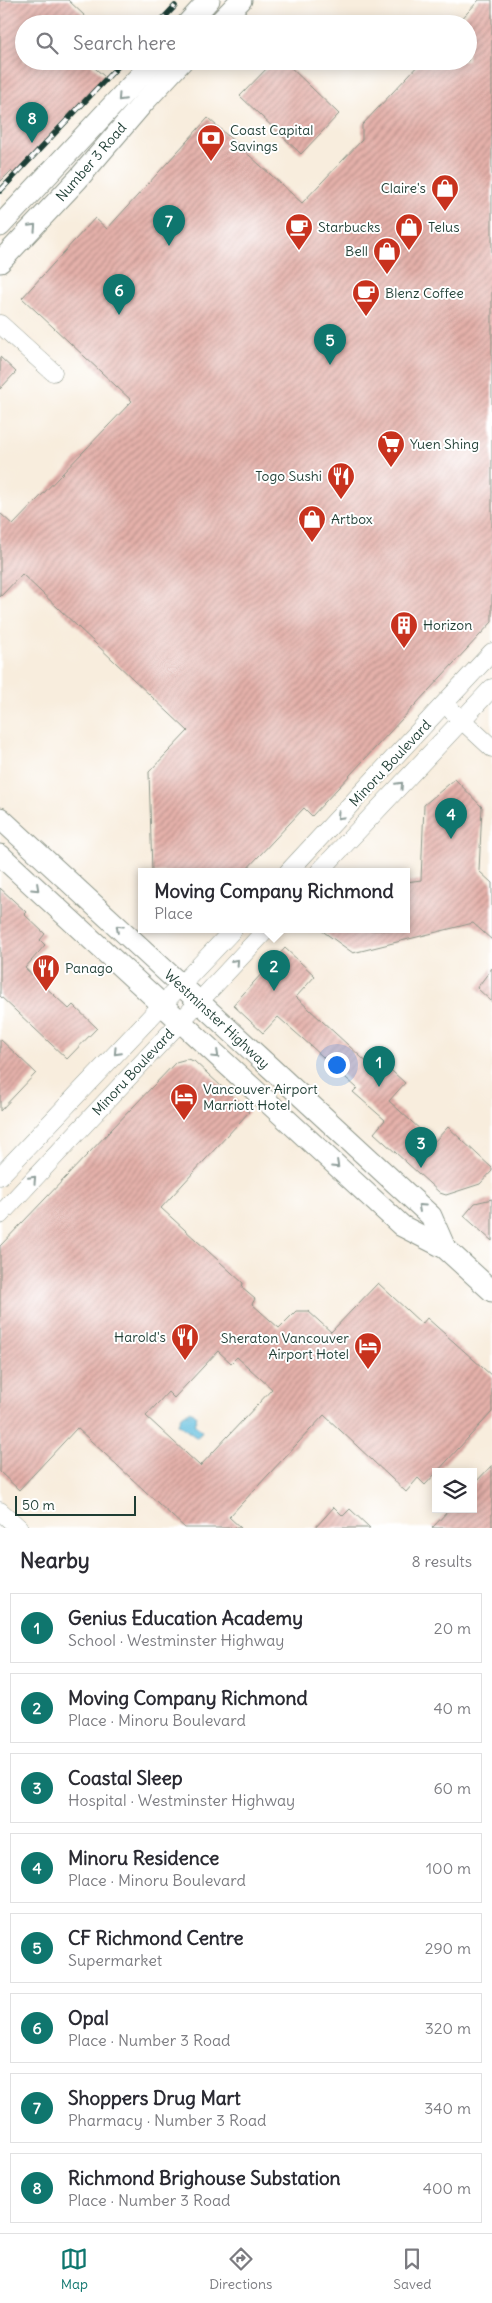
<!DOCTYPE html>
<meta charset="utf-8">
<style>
:root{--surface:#fff;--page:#f2f2f3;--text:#2b2b33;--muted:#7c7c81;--line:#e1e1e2;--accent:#0f766e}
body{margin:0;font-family:Delius,sans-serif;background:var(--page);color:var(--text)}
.controls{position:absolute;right:15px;bottom:15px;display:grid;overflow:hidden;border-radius:0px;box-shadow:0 2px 12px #0003}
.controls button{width:45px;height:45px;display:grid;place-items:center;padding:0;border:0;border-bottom:1px solid var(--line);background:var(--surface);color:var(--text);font:25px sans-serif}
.scale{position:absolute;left:15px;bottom:12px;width:121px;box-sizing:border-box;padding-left:5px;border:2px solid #1f3d34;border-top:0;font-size:14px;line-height:18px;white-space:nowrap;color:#1f3d34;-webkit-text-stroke:4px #fff;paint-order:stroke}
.you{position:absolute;left:336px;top:1064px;width:18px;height:18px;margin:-12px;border:4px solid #fff;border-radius:50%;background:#1a73e8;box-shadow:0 0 0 8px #1a73e833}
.badge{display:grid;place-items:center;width:32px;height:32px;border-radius:50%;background:var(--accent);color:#fff;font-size:16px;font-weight:700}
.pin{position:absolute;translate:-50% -41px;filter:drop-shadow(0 1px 2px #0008)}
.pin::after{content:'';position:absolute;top:26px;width:18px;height:15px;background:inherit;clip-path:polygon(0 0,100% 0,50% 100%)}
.popup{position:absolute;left:138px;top:868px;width:272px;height:65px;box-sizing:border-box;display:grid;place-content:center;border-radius:0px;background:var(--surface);filter:drop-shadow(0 1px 4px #0005);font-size:16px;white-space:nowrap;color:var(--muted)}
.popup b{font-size:19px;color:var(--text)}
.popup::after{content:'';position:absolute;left:50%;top:100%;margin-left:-10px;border:10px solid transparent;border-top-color:var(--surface)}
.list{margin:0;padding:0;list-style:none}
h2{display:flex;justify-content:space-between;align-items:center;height:65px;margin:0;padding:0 20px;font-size:21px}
h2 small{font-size:16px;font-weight:400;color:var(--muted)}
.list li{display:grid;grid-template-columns:32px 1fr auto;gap:15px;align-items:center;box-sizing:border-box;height:70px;margin:0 10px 10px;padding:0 10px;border:1px solid var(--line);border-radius:0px}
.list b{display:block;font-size:19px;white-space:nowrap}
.list p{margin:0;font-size:16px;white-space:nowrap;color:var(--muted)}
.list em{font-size:16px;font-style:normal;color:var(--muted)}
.icon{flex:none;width:28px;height:28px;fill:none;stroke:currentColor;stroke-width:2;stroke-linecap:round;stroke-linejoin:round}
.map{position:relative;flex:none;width:492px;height:1528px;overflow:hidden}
.search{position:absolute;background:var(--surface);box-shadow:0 2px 12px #0003;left:15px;right:15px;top:15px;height:55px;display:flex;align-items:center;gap:12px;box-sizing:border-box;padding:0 18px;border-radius:28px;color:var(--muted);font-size:19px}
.sheet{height:705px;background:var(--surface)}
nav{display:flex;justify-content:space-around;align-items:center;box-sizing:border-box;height:70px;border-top:1px solid var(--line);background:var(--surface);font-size:14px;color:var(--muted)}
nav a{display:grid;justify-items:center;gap:2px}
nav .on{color:var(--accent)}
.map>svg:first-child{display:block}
.water{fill:url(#water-ripples);stroke:#3f7d89}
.building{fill:url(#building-hatch);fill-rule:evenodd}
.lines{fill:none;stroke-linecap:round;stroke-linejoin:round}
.minor-casing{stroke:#8c9588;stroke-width:19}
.major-casing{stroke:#8c9588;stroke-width:23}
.minor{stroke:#fff;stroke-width:18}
.major{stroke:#fff;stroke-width:21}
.rail-casing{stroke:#1f3d34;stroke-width:5.5}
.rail{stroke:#fff;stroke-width:4;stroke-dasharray:11;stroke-linecap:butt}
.oneway{stroke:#8f9e9a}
.labels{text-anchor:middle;stroke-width:4;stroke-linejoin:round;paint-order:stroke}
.poi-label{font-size:14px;fill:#1f3d34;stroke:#fff;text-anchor:start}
.street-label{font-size:14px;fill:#1f3d34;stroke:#fff}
</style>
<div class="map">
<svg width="492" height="1528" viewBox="0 0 492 1528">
<defs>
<pattern id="water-ripples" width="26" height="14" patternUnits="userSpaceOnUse" patternTransform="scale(1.25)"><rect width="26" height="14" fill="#5fbdde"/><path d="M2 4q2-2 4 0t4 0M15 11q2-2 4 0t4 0" fill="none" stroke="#4e9bb5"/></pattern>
<pattern id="building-hatch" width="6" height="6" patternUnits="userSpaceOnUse" patternTransform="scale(1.25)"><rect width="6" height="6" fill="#e5b1aa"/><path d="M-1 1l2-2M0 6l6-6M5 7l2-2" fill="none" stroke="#b9918b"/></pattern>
</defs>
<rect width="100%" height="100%" fill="#fff"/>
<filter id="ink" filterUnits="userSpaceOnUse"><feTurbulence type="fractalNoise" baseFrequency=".02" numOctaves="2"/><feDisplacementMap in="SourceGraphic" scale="10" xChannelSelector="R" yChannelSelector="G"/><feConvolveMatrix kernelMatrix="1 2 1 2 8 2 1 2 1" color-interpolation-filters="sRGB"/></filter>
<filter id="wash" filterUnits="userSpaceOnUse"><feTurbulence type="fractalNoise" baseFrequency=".0096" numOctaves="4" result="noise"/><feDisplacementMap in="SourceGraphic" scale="20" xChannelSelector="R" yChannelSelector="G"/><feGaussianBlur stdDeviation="1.12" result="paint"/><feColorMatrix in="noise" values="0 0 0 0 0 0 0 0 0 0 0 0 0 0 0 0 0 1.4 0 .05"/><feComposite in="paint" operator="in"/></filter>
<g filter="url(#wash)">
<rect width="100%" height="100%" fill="#f8eddd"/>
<polygon class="water" points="190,1410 197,1416 194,1424 202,1431 197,1438 178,1424 181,1416"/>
<g id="blocks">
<g class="building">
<polygon points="0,0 68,0 86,17 79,24 24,24 24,61 87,61 105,77 14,174 11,171 0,182"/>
<polygon points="479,0 492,0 492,622 312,816 304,808 244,872 152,872 149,772 188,731 22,574 0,597 0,513 13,525 132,401 22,298 95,218 107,229 208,118 302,203 362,140 362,125 422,61 468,61 468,24 457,24"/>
<polygon points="274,61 284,61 339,114 301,154 240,96"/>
<polygon points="0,357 16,372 0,389"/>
<polygon points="455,779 482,807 479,871 492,883 492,940 473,923 353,953 321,930 406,930 406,882 421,880 424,805"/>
<polygon points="0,888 26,912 24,914 45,934 40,940 45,945 25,968 69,1009 73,1005 97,1028 67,1059 0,996"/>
<polygon points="285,948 315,976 296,997 374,1069 381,1061 405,1083 389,1101 434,1142 448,1127 492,1168 492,1171 480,1184 446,1195 440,1193 374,1133 385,1120 353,1092 357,1088 311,1046 278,1017 263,1033 233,1005"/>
<polygon points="492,968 492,1002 477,988"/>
<polygon points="0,1039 36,1073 0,1111"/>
<path d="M 187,1059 L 194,1061 L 249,1112 L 161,1208 L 243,1283 L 242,1288 L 255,1299 L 252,1304 L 279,1328 L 296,1311 L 308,1311 L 331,1332 L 378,1283 L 422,1324 L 427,1318 L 492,1376 L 492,1412 L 425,1485 L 418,1478 L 406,1492 L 324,1415 L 229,1517 L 241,1528 L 185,1528 L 77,1428 L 19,1490 L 0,1472 L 0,1246 L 176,1062 ZM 218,1351 L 231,1363 L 237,1357 L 272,1389 L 200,1466 L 146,1416 L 168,1392 L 174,1398 Z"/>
<polygon points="492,1199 492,1241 464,1216 475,1203"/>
<polygon points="492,1465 492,1528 432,1528 450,1509 473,1509 473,1485"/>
<polygon points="334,1507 343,1516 350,1509 370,1528 315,1528"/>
</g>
</g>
</g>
<g filter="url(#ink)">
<use href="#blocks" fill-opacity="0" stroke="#8c9588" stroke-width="1"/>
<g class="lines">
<g class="minor-casing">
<g id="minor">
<polyline points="0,324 53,372"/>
<polyline points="452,711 492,748"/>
<polyline points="288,872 492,652"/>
<polyline points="319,872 492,688"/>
<polyline points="0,1176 233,930"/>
<polyline points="0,1215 266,930"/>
<polyline points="0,1511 19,1528"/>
</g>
</g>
<g class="major-casing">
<g id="major">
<polyline points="187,24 209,0"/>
<polyline points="218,24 241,0"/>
<polyline points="0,226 154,61"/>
<polyline points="0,262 78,179 144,102 182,61"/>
<polyline points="0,818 431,1216 445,1248"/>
<polyline points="0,855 402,1226 445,1248 492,1291"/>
</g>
</g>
<use href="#minor" class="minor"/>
<use href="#major" class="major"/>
<g class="rail-casing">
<g id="rail">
<polyline points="158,24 175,6"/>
<polyline points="0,191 123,61"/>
</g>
</g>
<use href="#rail" class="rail"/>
</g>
<defs><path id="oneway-chevron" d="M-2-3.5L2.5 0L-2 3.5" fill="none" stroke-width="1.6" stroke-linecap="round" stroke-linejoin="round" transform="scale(1.25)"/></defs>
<g class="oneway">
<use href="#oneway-chevron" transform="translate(121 98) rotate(133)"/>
<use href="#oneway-chevron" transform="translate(33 227) rotate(-47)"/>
<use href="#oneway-chevron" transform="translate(400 785) rotate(-47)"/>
<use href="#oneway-chevron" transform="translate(340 816) rotate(133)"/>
<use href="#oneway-chevron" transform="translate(36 888) rotate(43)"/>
<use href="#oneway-chevron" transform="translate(119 928) rotate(-137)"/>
<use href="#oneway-chevron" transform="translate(236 962) rotate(-48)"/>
<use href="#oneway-chevron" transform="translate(117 1052) rotate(134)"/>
<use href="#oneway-chevron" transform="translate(216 1055) rotate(43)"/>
<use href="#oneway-chevron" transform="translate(336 1165) rotate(43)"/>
<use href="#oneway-chevron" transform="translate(33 1179) rotate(-47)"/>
<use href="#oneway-chevron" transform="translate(421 1207) rotate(-138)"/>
</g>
</g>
<defs>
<g id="bank-pin" transform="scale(1.4375)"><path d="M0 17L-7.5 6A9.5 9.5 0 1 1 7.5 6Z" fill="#c8321e" stroke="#fff"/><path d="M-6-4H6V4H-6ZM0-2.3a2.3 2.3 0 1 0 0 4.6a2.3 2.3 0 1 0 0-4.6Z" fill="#fff"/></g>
<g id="shop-pin" transform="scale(1.4375)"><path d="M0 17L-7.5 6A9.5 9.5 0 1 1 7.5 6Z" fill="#c8321e" stroke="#fff"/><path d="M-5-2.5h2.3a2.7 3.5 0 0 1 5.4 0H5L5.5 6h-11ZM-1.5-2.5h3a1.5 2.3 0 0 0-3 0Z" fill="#fff"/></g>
<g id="cafe-pin" transform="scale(1.4375)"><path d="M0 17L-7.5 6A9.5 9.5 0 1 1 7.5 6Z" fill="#c8321e" stroke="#fff"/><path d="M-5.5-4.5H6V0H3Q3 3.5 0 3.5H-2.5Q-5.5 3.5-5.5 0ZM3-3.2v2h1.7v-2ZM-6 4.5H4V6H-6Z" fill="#fff"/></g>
<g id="supermarket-pin" transform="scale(1.4375)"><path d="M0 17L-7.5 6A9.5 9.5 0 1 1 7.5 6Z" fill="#c8321e" stroke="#fff"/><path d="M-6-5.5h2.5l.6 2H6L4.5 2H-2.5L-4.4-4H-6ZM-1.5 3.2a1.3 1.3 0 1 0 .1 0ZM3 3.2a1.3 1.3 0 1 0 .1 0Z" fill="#fff"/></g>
<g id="restaurant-pin" transform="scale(1.4375)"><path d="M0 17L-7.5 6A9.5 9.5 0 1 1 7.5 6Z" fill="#c8321e" stroke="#fff"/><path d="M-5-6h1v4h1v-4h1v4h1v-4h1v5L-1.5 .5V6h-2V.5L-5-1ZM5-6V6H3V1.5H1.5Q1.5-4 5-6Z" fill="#fff"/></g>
<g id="building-pin" transform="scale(1.4375)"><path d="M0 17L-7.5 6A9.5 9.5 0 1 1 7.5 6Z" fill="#c8321e" stroke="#fff"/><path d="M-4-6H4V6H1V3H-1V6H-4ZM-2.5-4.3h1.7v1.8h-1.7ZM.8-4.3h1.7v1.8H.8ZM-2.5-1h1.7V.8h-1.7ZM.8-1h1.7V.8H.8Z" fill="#fff"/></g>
<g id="hotel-pin" transform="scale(1.4375)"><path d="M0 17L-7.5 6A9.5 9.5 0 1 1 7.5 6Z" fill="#c8321e" stroke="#fff"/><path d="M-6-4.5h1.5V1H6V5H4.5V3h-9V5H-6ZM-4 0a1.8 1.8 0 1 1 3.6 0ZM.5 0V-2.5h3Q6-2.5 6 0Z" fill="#fff"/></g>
</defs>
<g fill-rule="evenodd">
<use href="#bank-pin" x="211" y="138"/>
<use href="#shop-pin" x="445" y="188"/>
<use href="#cafe-pin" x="299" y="227"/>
<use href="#shop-pin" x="409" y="227"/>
<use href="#shop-pin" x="387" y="251"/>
<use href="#cafe-pin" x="366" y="293"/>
<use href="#supermarket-pin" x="391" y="444"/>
<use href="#restaurant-pin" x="341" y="476"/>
<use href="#shop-pin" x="312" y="519"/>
<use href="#building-pin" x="404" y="625"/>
<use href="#restaurant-pin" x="46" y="968"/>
<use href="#hotel-pin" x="184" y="1097"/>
<use href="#restaurant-pin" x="185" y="1337"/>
<use href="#hotel-pin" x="368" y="1346"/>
</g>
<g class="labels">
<g class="poi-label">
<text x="230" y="135">Coast Capital<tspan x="230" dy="16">Savings</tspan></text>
<text x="426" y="193" text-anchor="end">Claire's</text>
<text x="318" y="232">Starbucks</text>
<text x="428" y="232">Telus</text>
<text x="368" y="256" text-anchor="end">Bell</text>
<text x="385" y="298">Blenz Coffee</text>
<text x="410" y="449">Yuen Shing</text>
<text x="322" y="481" text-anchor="end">Togo Sushi</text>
<text x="331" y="524">Artbox</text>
<text x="423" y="630">Horizon</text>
<text x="65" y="973">Panago</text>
<text x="203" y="1094">Vancouver Airport<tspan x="203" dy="16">Marriott Hotel</tspan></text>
<text x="166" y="1342" text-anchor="end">Harold's</text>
<text x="349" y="1343" text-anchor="end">Sheraton Vancouver<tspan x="349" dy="16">Airport Hotel</tspan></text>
</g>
<g class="street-label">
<text transform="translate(91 162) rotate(-49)" y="5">Number 3 Road</text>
<text transform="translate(390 763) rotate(-47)" y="5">Minoru Boulevard</text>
<text transform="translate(217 1019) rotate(43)" y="5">Westminster Highway</text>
<text transform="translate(133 1072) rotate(-47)" y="5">Minoru Boulevard</text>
</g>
</g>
</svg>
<div class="controls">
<button><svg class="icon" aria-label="layers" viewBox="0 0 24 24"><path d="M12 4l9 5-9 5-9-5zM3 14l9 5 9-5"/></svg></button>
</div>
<div class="scale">50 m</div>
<div class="you"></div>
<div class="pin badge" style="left:379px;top:1087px">1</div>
<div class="pin badge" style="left:274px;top:991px">2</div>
<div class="popup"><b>Moving Company Richmond</b>Place</div>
<div class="pin badge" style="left:421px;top:1168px">3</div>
<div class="pin badge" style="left:451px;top:839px">4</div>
<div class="pin badge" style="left:330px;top:365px">5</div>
<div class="pin badge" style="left:119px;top:315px">6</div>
<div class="pin badge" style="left:169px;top:246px">7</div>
<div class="pin badge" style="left:32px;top:143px">8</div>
<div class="search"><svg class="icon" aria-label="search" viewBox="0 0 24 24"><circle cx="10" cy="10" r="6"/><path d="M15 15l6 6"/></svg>Search here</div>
</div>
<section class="sheet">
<h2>Nearby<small>8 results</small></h2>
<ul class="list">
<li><span class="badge">1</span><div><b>Genius Education Academy</b><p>School · Westminster Highway</p></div><em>20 m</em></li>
<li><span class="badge">2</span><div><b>Moving Company Richmond</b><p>Place · Minoru Boulevard</p></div><em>40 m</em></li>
<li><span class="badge">3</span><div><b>Coastal Sleep</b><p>Hospital · Westminster Highway</p></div><em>60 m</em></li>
<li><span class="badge">4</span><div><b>Minoru Residence</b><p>Place · Minoru Boulevard</p></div><em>100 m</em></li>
<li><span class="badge">5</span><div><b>CF Richmond Centre</b><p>Supermarket</p></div><em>290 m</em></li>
<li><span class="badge">6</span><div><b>Opal</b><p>Place · Number 3 Road</p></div><em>320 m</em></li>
<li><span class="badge">7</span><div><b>Shoppers Drug Mart</b><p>Pharmacy · Number 3 Road</p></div><em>340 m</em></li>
<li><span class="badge">8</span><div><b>Richmond Brighouse Substation</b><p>Place · Number 3 Road</p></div><em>400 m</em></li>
</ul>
</section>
<nav>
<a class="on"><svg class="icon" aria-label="map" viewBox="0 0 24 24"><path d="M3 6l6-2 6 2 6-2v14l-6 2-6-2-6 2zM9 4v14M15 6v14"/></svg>Map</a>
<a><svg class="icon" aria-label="directions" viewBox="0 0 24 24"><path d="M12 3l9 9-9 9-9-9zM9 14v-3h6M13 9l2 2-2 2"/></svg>Directions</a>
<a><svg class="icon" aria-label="saved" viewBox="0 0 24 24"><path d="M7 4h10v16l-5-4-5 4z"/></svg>Saved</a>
</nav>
